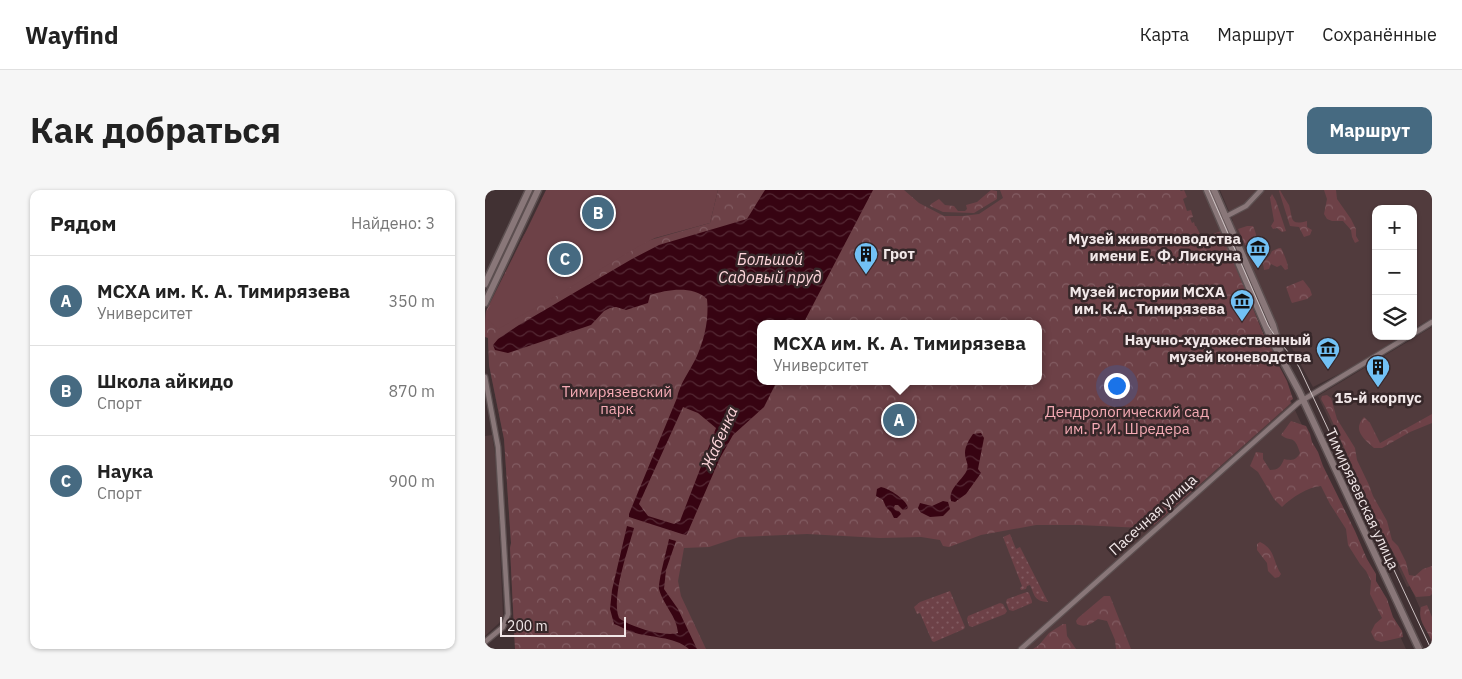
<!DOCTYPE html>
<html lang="ru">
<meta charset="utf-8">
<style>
:root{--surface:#fff;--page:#f6f6f6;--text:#222;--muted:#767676;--line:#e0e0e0;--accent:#466a81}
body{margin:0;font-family:"IBM Plex Sans",sans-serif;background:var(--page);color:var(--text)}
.controls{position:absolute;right:15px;top:15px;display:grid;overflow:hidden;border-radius:10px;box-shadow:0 1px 4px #0004}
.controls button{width:45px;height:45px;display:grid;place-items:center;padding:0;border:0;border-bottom:1px solid var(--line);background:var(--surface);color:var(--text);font:25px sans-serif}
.scale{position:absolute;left:15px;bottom:12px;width:126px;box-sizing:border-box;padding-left:5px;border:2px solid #f1e7e8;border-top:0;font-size:14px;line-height:18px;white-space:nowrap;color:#f1e7e8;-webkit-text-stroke:4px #362729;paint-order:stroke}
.you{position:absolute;left:631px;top:195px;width:18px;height:18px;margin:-12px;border:4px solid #fff;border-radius:50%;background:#1a73e8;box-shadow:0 0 0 8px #1a73e833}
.badge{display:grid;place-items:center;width:32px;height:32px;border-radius:50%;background:var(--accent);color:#fff;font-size:16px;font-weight:700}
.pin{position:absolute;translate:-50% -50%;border:2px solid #fff;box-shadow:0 1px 5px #0006}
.popup{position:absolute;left:272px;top:130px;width:285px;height:65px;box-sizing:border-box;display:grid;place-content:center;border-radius:10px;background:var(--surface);filter:drop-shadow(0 1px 4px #0005);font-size:16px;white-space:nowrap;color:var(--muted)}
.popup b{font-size:19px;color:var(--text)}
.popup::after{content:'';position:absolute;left:50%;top:100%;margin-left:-10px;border:10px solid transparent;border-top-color:var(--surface)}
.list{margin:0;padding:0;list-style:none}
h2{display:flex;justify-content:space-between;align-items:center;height:65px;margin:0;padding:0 20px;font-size:21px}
h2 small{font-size:16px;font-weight:400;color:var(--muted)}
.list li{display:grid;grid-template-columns:32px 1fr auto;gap:15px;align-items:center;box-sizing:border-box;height:90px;padding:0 20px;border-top:1px solid var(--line)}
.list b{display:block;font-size:19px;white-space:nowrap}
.list p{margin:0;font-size:16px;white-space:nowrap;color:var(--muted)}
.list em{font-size:16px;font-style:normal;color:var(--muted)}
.icon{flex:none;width:28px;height:28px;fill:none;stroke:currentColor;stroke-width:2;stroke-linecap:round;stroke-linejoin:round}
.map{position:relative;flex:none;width:947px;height:459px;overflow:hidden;border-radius:10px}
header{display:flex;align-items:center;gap:30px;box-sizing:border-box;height:70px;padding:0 25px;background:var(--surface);border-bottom:1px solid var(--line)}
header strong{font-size:24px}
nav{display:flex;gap:28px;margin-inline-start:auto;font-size:18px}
.intro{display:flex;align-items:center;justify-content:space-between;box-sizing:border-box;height:120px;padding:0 30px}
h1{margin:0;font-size:35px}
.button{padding:12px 22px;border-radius:10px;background:var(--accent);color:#fff;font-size:18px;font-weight:700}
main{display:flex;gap:30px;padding:0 30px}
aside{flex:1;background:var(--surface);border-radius:10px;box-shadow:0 1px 4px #0004}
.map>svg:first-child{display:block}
.built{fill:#513b3d;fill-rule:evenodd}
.grass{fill:url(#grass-dots)}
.forest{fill:url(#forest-crowns);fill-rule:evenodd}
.pitch{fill:#6d4147}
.water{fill:url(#water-waves);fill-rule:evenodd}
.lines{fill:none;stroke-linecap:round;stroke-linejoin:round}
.street-casing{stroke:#5c4f50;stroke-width:7}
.secondary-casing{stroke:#5c4f50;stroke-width:9}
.street{stroke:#897779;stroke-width:4.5}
.secondary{stroke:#897779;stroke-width:6}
.tram{stroke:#cec3c4;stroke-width:1}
.labels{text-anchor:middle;stroke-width:5;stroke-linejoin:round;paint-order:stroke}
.poi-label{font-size:15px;font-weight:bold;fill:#f1e7e8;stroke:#362729;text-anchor:end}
.park-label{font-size:15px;fill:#f6abb5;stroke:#362729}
.street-label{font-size:15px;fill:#f1e7e8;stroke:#362729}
.water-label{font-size:16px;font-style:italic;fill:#fed6db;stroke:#362729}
</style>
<header>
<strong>Wayfind</strong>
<nav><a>Карта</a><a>Маршрут</a><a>Сохранённые</a></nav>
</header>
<div class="intro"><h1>Как добраться</h1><a class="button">Маршрут</a></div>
<main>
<aside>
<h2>Рядом<small>Найдено: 3</small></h2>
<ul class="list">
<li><span class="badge">A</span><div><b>МСХА им. К. А. Тимирязева</b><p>Университет</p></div><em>350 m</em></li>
<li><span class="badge">B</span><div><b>Школа айкидо</b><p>Спорт</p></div><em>870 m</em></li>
<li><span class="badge">C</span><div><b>Наука</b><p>Спорт</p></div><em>900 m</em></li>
</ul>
</aside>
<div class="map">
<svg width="947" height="459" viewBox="0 0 947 459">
<defs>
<pattern id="grass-dots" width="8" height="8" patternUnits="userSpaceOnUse" patternTransform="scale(1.25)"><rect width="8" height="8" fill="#6d4147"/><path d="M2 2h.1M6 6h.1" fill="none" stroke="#825c62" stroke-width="1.8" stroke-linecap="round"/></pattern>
<pattern id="forest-crowns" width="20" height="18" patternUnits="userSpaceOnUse" patternTransform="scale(1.25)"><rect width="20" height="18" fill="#6d4147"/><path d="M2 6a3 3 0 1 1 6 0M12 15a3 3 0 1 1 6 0" fill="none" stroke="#825c62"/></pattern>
<pattern id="water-waves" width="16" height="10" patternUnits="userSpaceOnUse" patternTransform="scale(1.25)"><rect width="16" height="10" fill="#370412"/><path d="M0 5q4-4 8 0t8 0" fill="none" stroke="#542934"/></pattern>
</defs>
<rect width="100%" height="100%" fill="#413133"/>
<g class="built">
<path d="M 233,0 L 719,0 L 737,40 L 780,148 L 777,149 L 921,459 L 30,459 L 25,358 L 26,353 L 19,249 L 4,175 L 3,147 L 13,139 L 156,55 L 170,48 L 225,33 ZM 275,134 L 553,134 L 553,191 L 275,191 Z"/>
<polygon points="735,0 947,0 947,128 928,139 928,19 891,19 891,146 917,146 864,179 828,197 801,147 797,149 751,39 748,40 745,33 748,31"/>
<polygon points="947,137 947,445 925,396 922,397 833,206"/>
<polygon points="7,245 10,264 12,290 18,426 14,433 0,446 0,246"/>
</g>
<g class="grass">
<path d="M 525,344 L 531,359 L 535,357 L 563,412 C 549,411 550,406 545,395 L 542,396 L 541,399 L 536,400 L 535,398 L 537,396 L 518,347 Z"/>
<polygon points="465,401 480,437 479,439 449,452 447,451 435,423 432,424 429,417 435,412"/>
<polygon points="542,402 544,403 547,411 547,413 528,421 524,420 521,412 522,409"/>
<polygon points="515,413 518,414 522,421 520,424 487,437 484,436 482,429 483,426"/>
</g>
<g class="forest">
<path d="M 63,0 L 162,51 L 225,33 L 233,0 L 419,0 L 434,13 L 459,26 L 478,26 L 494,24 L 518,8 L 515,0 L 695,0 L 696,1 L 699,0 L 702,7 L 698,9 L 702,21 L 706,20 L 708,27 L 705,28 L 707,33 L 709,32 L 710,36 L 711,36 L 717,48 L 736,41 L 780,148 L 777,149 L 779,153 L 782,152 L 786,155 L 793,174 L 802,191 L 808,209 L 805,211 L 806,213 L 669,335 L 665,333 L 658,338 L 594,335 L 551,335 L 496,345 L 464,357 L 458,356 L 455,350 L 436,347 L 395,348 L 322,344 L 254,347 L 224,357 L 199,358 L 193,391 L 196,406 L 221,459 L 30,459 L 25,358 L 26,353 L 19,249 L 4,175 L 3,148 L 0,147 C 0,139 0,128 1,121 L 39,45 L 48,32 L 58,7 ZM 275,134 L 553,134 L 553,191 L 275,191 Z"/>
<polygon points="506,0 512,1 512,9 489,23 458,22 445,16 446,14 454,9 460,15 469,16 473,21 480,21 482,19 481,15 492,12"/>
<path d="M 795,0 C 797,4 802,12 804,15 C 808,28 804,36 822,31 L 822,37 L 827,40 L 825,45 L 819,47 L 814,37 L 805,36 L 794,1 Z"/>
<polygon points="839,0 851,0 852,9 866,29 871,39 871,46 874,51 870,53 867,47 866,40 858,31 847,31 842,29 839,24 842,9"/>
<polygon points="787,4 791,11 801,41 797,42 792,38 788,39 786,36 789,31 785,8"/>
<path d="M 762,36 L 768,36 C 771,43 773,48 769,56 L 763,57 L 760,55 L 754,41 L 753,39 Z"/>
<path d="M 794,58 L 796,58 C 799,64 803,73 803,79 L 800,80 L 796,75 L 792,77 L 786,74 L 784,79 L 779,80 L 778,73 L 785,65 L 787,61 Z"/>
<polygon points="818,90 825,99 827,105 822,109 807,113 806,111 801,97"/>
<path d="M 842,205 L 846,208 L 852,229 L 870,258 L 872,270 L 884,295 L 888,306 L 902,331 L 907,350 L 913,356 L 921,372 L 924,385 L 930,386 L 938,379 L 947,376 L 947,404 L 945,406 L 931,407 C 919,389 914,368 901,351 L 844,224 L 836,209 L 837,206 Z"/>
<path d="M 947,224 L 947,233 L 925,242 L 897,258 L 889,258 C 879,249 867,240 879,227 L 885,233 L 895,253 Z"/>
<path d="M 806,231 L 821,236 L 825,244 L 827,252 L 833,262 L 838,276 L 870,341 L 882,369 L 891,384 L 891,391 L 902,409 L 908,427 L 917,441 L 918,447 L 896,452 L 890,450 L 886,442 L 890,434 L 897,428 L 885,404 L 886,391 L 881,381 L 875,374 L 863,355 L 861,339 L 845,314 L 836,296 C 823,297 807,307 797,317 L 789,309 L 773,282 L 765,276 L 771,262 L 778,263 L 778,269 L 785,280 C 793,280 796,277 799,269 C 808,271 811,270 815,263 C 809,243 806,253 796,245 Z"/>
<path d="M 775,352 C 791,360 787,370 796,384 L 794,387 L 790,388 L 783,381 L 782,373 L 772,360 L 772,354 Z"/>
<path d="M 619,406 L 625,406 L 646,459 L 631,459 L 630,450 L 622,431 L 613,429 C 606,434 600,438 592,434 L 591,431 L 593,428 Z"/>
<path d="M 942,415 L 947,427 L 947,452 C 943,440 932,431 936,417 Z"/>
<polygon points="578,434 581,434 582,446 591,459 548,459 554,455 564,443"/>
</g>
<polygon class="pitch" points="61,0 233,0 225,33 170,48 156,55 61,112 61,115 57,114 13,139 2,129 2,122"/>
<g class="water">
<path d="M 280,0 L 388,0 L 318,134 L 275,134 L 275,191 L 292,191 L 279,217 L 248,245 L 235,268 L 202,344 L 200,345 L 144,327 L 144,324 L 192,208 C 195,193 205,181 212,166 C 220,148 224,128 222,109 C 207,95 182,100 165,105 L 163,113 L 141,120 L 131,117 L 125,118 L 119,121 L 106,135 L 23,163 L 10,160 L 8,155 L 13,149 L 34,135 L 147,69 L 174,55 L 262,29 ZM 198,217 L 213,223 L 231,238 L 195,331 L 189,334 L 163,326 L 154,314 Z"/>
<path d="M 496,243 L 499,248 L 493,279 L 496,283 L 481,304 L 470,312 L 466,311 C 463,299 476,291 481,282 C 485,274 480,271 480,263 C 480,256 484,250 488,244 Z"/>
<path d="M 396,297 C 405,299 420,309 423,317 L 422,319 L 418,320 L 413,315 L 410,315 L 409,317 L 410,320 L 414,321 L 416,324 L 412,328 L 409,328 L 406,322 L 401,317 L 398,310 L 391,306 L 392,299 Z"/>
<polygon points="458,311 463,312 465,319 458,326 445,327 435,322 433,318 435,313 447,316"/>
<path d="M 142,336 L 149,338 C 143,360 126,407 134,428 C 145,437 179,447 193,443 C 192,426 178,415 174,399 C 173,392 182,359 184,349 L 191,351 L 181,380 L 179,399 L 193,419 L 212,459 L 204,459 C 189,446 165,448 147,442 C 141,440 135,436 129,434 L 125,419 L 127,400 Z"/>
</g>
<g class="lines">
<g class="street-casing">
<g id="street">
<polyline points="740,27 761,16 776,0"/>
<polyline points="928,144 947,132"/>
<polyline points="0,187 13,257 23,424 18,437 0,452"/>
<polyline points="536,459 813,213 924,146"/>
</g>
</g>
<g class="secondary-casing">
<g id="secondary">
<polyline points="722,0 787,151 814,201 934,459"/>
<polyline points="729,0 788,135 795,159"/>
<polyline points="0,94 44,0"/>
<polyline points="0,113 53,0"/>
</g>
</g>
<use href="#street" class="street"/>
<use href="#secondary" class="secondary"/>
<path class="tram" d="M 724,0 L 783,135 C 791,150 805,162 814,177 L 946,459"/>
</g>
<defs>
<g id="museum-pin" transform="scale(1.25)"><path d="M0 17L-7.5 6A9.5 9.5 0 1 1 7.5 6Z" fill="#72c1f5" stroke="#362729"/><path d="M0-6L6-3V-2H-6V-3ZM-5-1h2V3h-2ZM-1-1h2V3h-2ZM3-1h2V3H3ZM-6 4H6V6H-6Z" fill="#111"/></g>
<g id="building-pin" transform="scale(1.25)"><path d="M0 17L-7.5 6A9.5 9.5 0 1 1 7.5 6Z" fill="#72c1f5" stroke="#362729"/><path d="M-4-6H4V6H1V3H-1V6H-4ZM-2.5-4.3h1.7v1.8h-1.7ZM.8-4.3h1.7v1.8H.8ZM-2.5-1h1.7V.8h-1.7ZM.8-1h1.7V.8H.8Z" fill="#111"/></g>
</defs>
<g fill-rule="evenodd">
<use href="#museum-pin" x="773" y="58"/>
<use href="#building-pin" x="381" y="64"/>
<use href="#museum-pin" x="757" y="111"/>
<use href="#museum-pin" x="843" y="159"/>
<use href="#building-pin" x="893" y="177"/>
</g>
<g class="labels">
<g class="poi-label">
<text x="756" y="54">Музей животноводства<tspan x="756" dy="17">имени Е. Ф. Лискуна</tspan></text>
<text x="398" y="69" text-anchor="start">Грот</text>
<text x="740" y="107">Музей истории МСХА<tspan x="740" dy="17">им. К.А. Тимирязева</tspan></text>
<text x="826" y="155">Научно-художественный<tspan x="826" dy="17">музей коневодства</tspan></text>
<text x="893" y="213" text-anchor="middle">15-й корпус</text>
</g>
<g class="park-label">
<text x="132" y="207">Тимирязевский<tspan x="132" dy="17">парк</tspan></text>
<text x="642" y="227">Дендрологический сад<tspan x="642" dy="17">им. Р. И. Шредера</tspan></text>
</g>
<g class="street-label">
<text transform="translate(877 309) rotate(65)" y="5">Тимирязевская улица</text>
<text transform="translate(668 325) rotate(-42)" y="5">Пасечная улица</text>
</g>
<g class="water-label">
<text x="285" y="75">Большой<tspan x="285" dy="18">Садовый пруд</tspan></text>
<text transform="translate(234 248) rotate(-66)" y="6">Жабенка</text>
</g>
</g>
</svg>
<div class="controls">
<button>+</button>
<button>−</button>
<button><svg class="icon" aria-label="layers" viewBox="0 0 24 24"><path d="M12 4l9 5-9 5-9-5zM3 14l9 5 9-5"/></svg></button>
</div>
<div class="scale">200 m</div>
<div class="you"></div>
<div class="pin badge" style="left:414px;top:230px">A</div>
<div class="popup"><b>МСХА им. К. А. Тимирязева</b>Университет</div>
<div class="pin badge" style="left:113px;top:23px">B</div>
<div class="pin badge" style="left:80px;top:69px">C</div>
</div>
</main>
